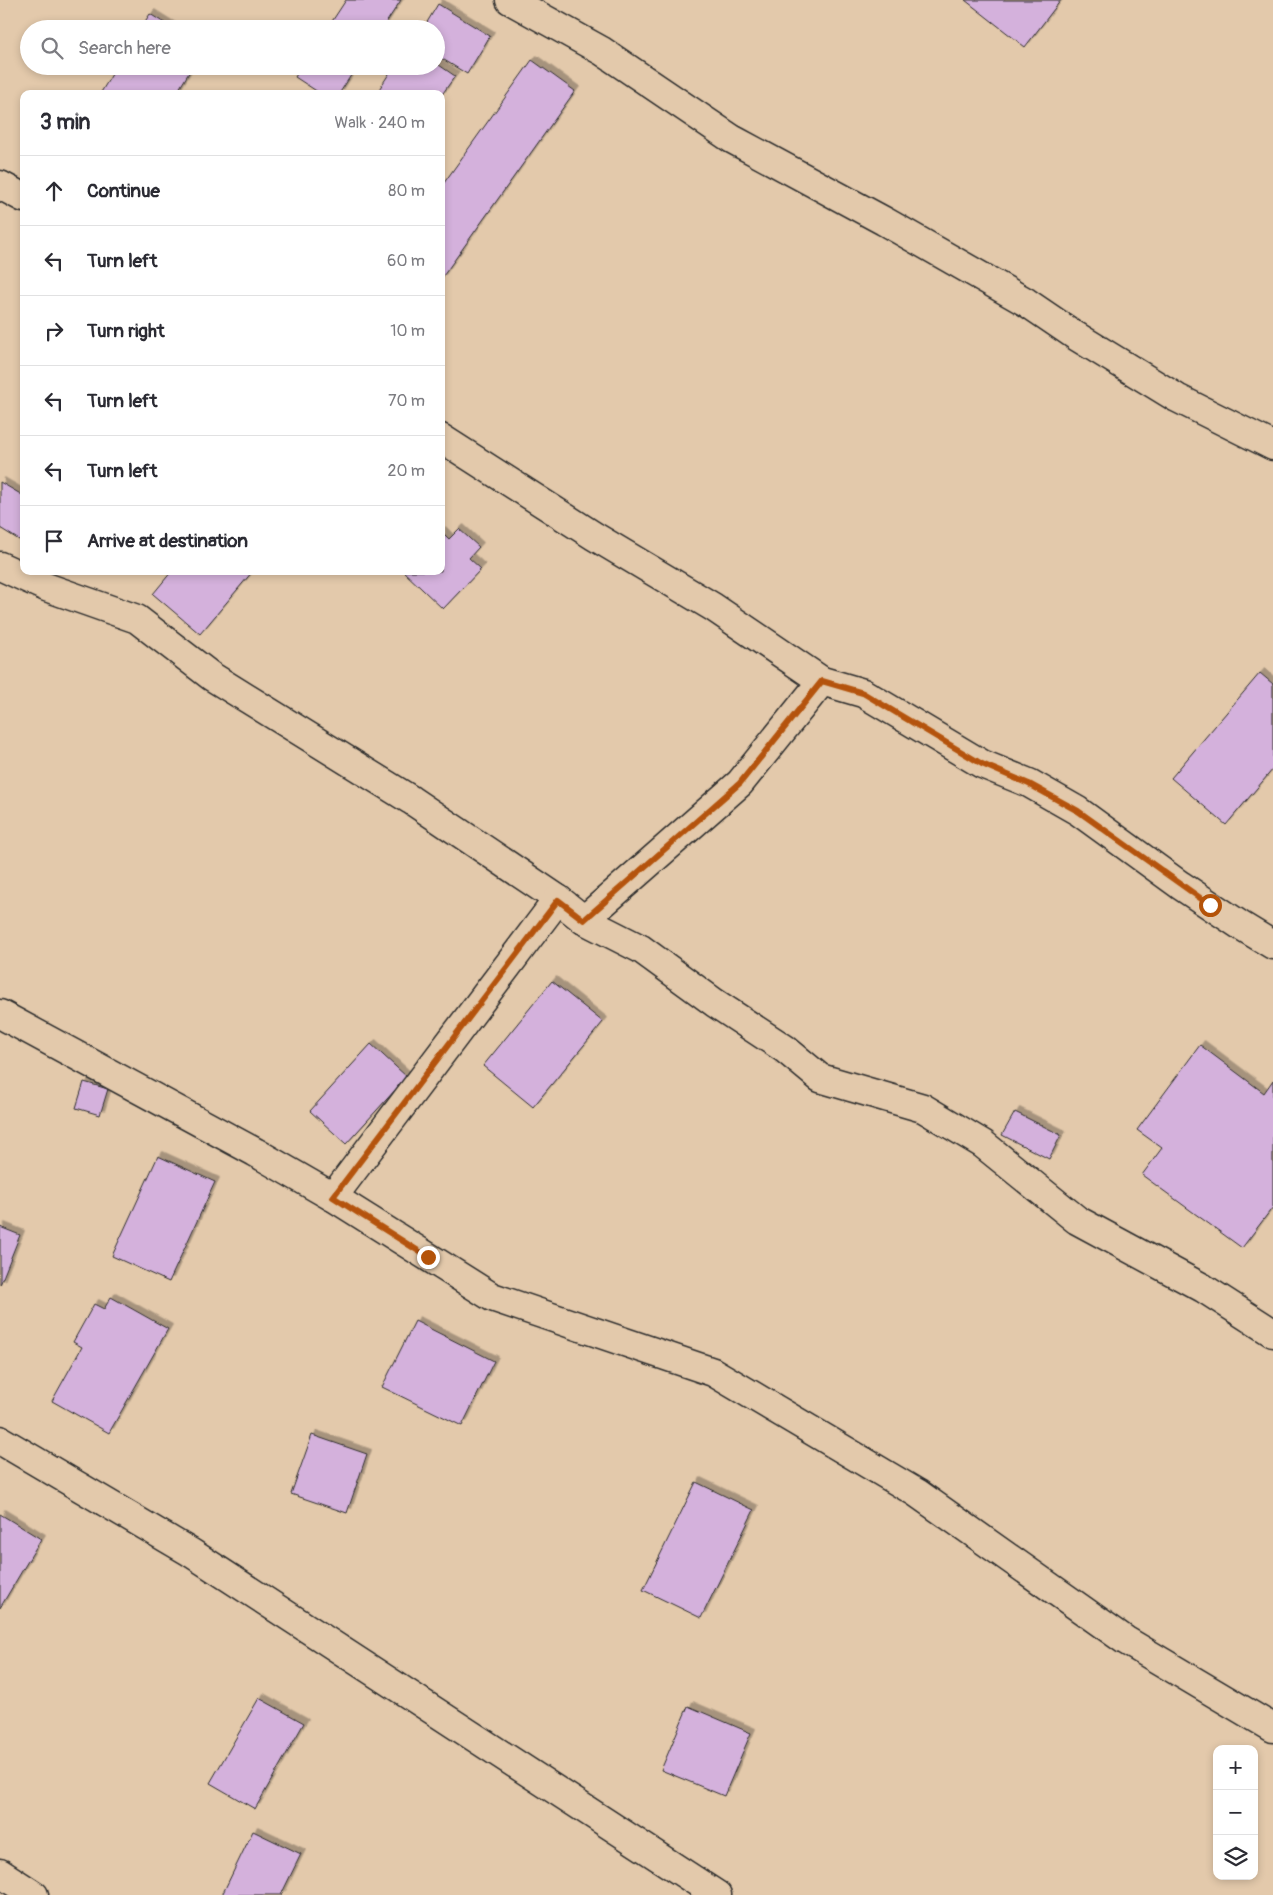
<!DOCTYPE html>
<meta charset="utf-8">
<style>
:root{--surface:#fff;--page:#f2f2f3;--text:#2b2b33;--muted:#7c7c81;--line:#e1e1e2}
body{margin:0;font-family:Pangolin,sans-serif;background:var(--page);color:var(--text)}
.controls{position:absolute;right:15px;bottom:15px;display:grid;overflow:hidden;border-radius:10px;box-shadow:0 2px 8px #0003}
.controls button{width:45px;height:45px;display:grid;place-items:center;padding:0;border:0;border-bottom:1px solid var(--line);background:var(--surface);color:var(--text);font:25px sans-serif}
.stop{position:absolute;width:15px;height:15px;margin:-11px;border:4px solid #b45309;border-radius:50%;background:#fff}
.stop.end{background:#b45309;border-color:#fff;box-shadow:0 1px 5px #0008}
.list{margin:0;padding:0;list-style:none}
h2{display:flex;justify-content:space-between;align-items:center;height:65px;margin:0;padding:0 20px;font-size:21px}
h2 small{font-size:16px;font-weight:400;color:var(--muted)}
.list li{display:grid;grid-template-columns:32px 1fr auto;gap:15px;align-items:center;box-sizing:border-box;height:70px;padding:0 20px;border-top:1px solid var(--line)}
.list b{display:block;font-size:19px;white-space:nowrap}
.list em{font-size:16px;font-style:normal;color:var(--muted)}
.icon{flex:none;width:28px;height:28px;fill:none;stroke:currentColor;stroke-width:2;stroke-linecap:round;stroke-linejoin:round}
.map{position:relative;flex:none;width:1273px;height:1895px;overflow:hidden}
.search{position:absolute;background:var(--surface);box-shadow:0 2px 8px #0003;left:20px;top:20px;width:425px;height:55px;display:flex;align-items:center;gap:12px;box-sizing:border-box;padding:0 18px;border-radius:28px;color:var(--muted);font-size:19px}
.panel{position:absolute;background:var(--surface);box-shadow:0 2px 8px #0003;left:20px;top:90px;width:425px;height:485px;border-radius:10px}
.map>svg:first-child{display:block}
.building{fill:#d4b1dc;stroke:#2b2b2b;filter:url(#shadow)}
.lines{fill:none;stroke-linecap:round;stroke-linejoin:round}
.minor-casing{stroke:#2b2b2b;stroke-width:31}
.minor{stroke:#e3c9ab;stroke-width:28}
.route{stroke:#b45309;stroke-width:6}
</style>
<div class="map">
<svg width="1273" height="1895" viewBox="0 0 1273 1895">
<defs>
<filter id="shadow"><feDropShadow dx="4.5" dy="-4.5" stdDeviation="0" flood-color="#0004"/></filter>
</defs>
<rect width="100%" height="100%" fill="#e3c9ab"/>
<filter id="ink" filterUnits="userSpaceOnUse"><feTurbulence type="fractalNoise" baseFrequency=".02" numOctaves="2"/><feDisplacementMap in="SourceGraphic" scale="10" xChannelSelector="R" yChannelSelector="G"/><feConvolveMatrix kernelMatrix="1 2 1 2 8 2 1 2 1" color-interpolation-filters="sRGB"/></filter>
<g filter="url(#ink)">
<g class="building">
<polygon points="346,0 401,0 382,29 327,29"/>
<polygon points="965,0 1061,0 1025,47"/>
<polygon points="438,4 490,36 467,74 436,55 436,29 423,29"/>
<polygon points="150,14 174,29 140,29"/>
<polygon points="532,60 575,91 441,279 441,187"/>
<polygon points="436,63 455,76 441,96 441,94 376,94 394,66 436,66"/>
<polygon points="117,66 193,66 176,94 100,94"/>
<polygon points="302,66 357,66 339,94 321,94 295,77"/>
<polygon points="0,482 24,496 24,543 0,528"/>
<polygon points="459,529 479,547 469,558 481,569 443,609 403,571 441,571 441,531 449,539"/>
<polygon points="172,571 253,571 200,634 153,594"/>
<polygon points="1260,673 1273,684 1273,769 1226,825 1171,778"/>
<polygon points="552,981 603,1022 533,1107 483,1066"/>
<polygon points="371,1044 407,1077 346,1144 310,1111"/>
<polygon points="1200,1045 1264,1093 1273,1080 1273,1207 1242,1248 1142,1175 1162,1148 1137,1130"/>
<polygon points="84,1082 108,1089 100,1115 76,1108"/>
<polygon points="1015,1112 1061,1135 1049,1159 1002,1135"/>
<polygon points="158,1156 215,1182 169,1282 112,1256"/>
<polygon points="0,1227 20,1235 0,1285"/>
<polygon points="111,1297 168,1329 109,1433 52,1401 82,1347 73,1342 94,1304 104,1309"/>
<polygon points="415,1321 494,1361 462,1426 382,1387"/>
<polygon points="312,1435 367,1454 347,1513 291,1494"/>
<polygon points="696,1482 754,1510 701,1618 643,1590"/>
<polygon points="0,1514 41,1539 0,1608"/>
<polygon points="259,1698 304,1723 255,1809 210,1783"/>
<polygon points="688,1706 751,1733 724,1796 661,1770"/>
<polygon points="253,1831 301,1854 281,1895 222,1895"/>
</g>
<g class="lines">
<g class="minor-casing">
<g id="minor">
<polyline points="510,0 602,51 732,139 884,221 1026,302 1076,336 1177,398 1273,446"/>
<polyline points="0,185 24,198"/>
<polyline points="441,438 594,536 713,607 822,681 863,693 982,764 1029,783 1078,811 1180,885 1240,925 1273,945"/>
<polyline points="0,566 46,587 137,619 211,676 411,800 558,899 584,920 641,949 715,1003 785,1049 820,1078 923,1108 983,1144 1077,1220 1203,1288 1273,1333"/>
<polyline points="584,920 740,783 822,681"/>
<polyline points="0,1014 255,1152 333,1197 492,1297 713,1372 917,1493 1125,1640 1273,1728"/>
<polyline points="333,1197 558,899"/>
<polyline points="0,1440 190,1552 717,1895"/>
<polyline points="0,1873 34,1895"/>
</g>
</g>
<use href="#minor" class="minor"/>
</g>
</g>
<g class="lines" filter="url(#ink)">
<polyline class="route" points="428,1257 333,1197 558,900 584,920 740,783 822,681 863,693 982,764 1029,784 1078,811 1210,905"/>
</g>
</svg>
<div class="controls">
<button>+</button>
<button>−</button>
<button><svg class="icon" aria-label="layers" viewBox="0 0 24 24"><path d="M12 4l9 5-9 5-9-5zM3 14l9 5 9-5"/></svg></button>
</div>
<div class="stop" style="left:1210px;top:905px"></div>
<div class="stop end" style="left:428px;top:1257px"></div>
<div class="search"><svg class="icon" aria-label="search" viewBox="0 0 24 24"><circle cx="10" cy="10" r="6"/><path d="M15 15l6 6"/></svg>Search here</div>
<section class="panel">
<h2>3 min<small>Walk · 240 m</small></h2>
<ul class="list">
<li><svg class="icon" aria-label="ahead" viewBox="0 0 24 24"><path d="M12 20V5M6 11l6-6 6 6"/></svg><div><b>Continue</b></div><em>80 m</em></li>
<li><svg class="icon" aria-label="left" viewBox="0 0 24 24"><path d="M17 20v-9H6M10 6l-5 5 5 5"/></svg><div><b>Turn left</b></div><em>60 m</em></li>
<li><svg class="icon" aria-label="right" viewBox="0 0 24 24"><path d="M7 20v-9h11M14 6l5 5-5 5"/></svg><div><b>Turn right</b></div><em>10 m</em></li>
<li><svg class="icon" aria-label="left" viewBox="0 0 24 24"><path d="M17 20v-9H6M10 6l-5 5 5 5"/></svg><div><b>Turn left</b></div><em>70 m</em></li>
<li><svg class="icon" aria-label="left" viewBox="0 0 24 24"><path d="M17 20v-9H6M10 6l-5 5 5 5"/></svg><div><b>Turn left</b></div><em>20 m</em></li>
<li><svg class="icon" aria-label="arrive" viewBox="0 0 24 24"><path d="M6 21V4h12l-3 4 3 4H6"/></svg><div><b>Arrive at destination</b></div></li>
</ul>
</section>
</div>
